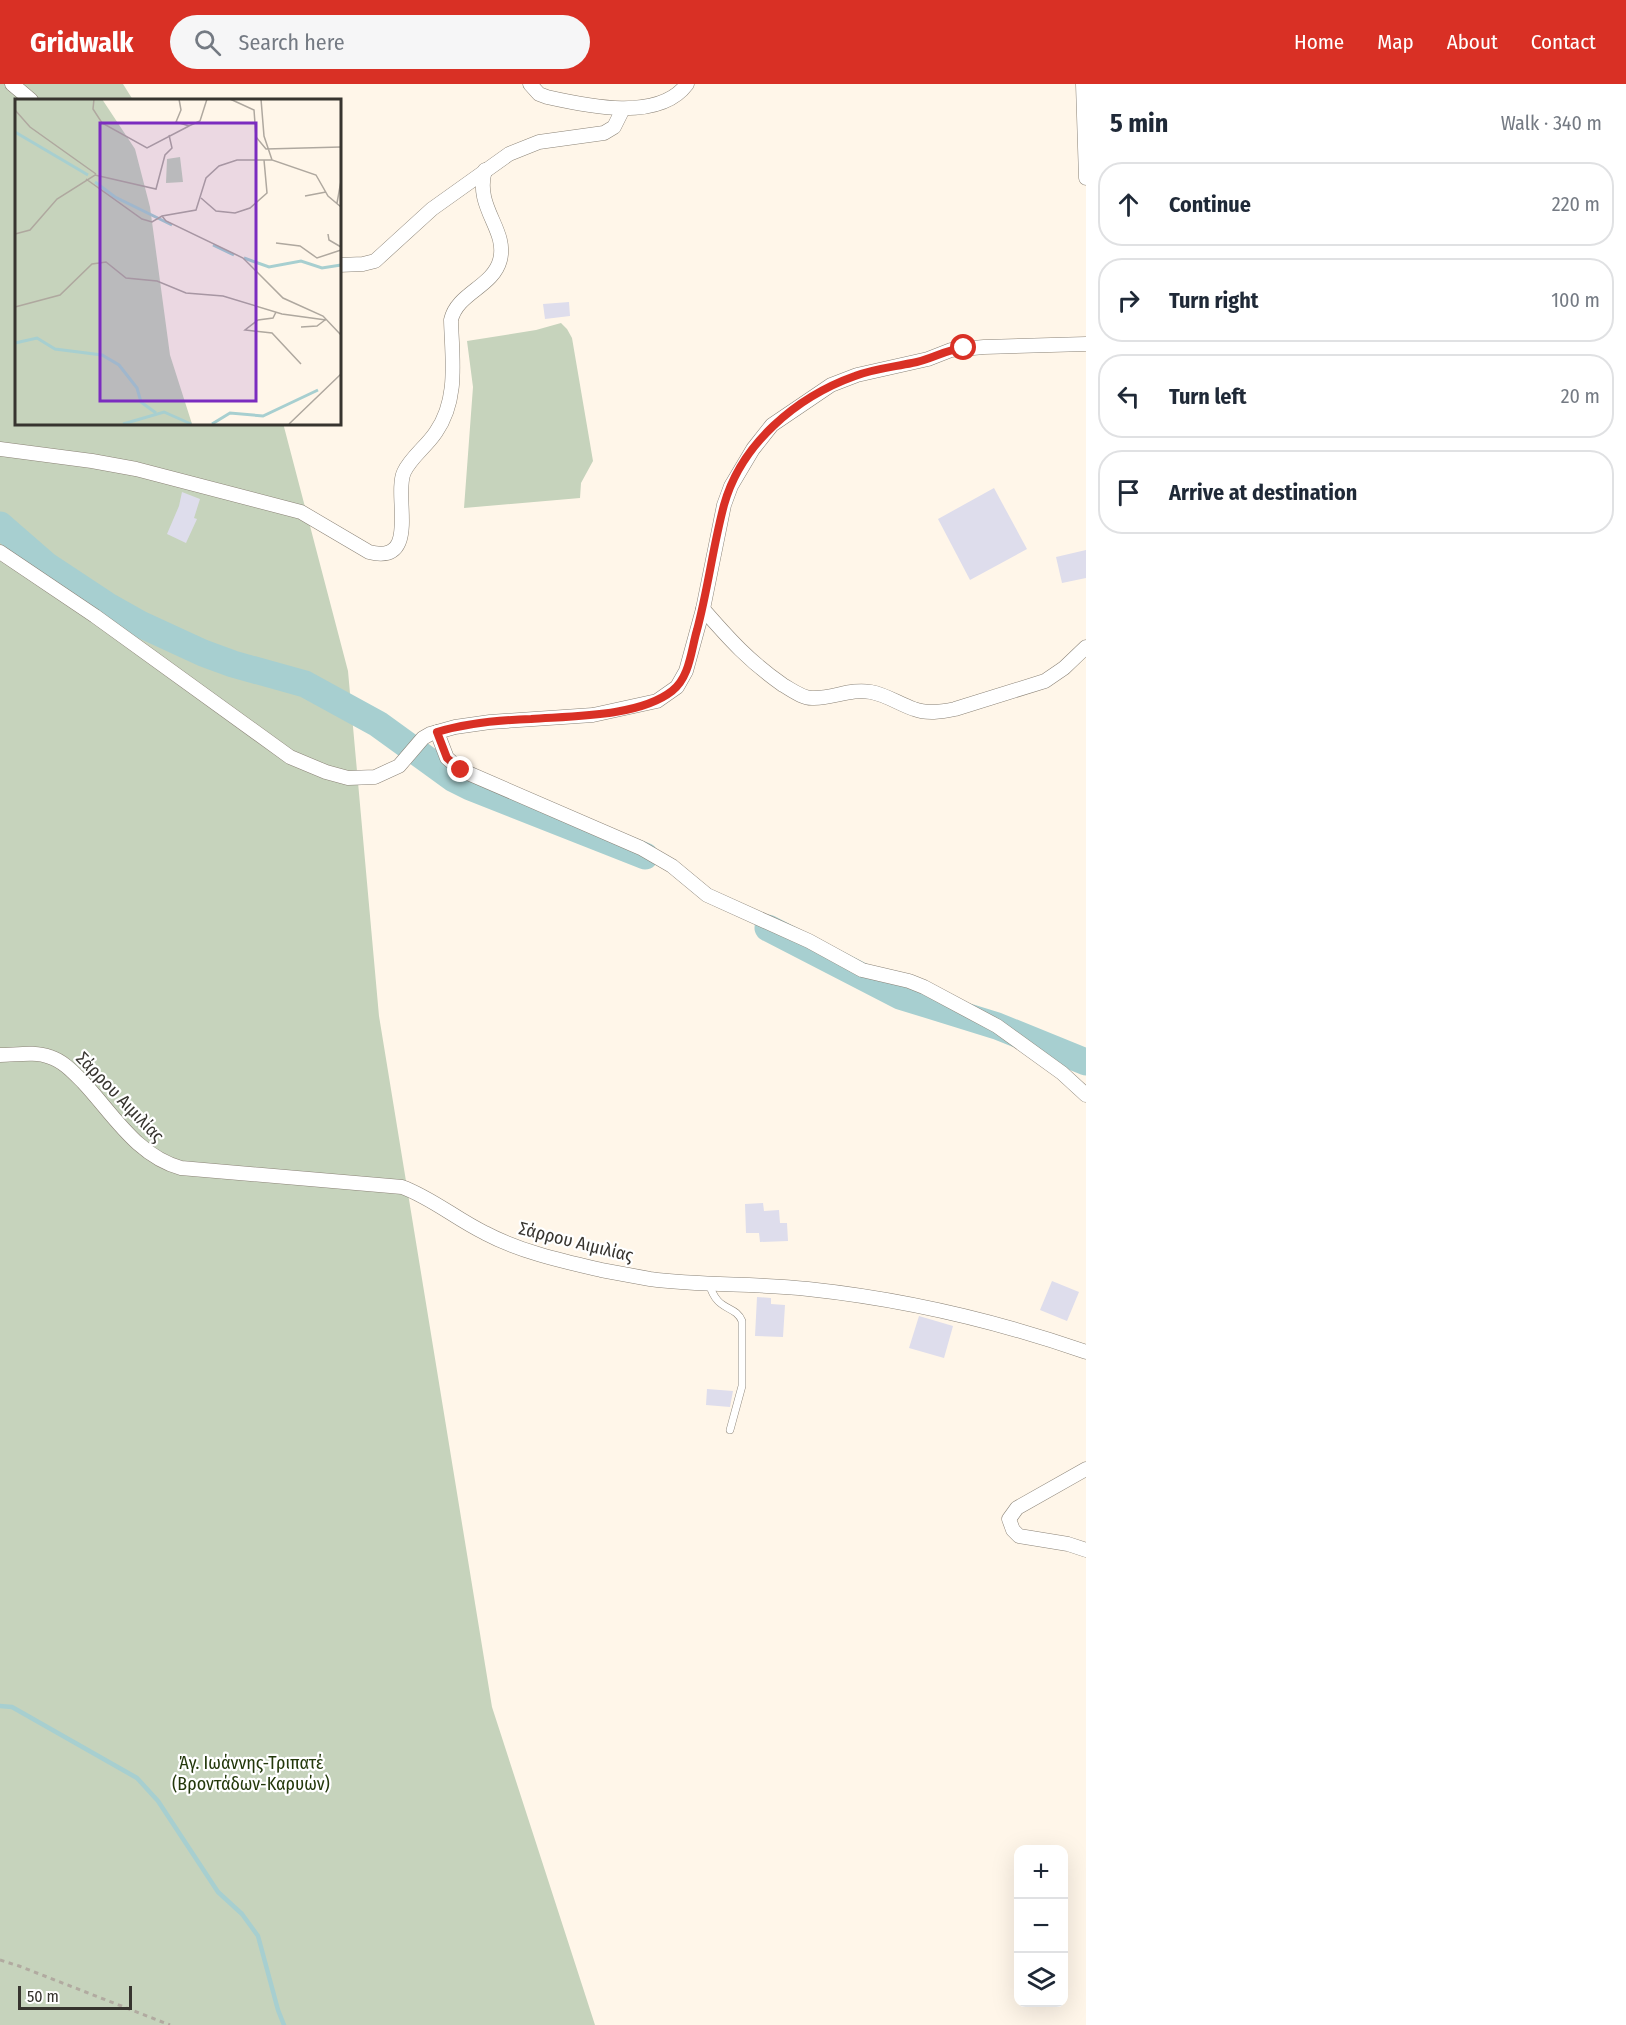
<!DOCTYPE html>
<meta charset="utf-8">
<style>
:root{--surface:#fff;--page:#f6f6f7;--text:#1f2937;--muted:#747a83;--line:#e0e1e3;--accent:#d93025}
body{margin:0;font-family:"Fira Sans Condensed",sans-serif;background:var(--page);color:var(--text)}
.controls{position:absolute;right:18px;bottom:18px;display:grid;overflow:hidden;border-radius:12px;box-shadow:0 6px 24px #0002}
.controls button{width:54px;height:54px;display:grid;place-items:center;padding:0;border:0;border-bottom:2px solid var(--line);background:var(--surface);color:var(--text);font:30px sans-serif}
.scale{position:absolute;left:18px;bottom:15px;width:114px;box-sizing:border-box;padding-left:6px;border:3px solid #37342f;border-top:0;font-size:16px;line-height:21px;white-space:nowrap;color:#37342f;-webkit-text-stroke:4px #fff;paint-order:stroke}
.stop{position:absolute;width:18px;height:18px;margin:-14px;border:4px solid #d93025;border-radius:50%;background:#fff}
.stop.end{background:#d93025;border-color:#fff;box-shadow:0 2px 6px #0008}
.list{margin:0;padding:0;list-style:none}
h2{display:flex;justify-content:space-between;align-items:center;height:78px;margin:0;padding:0 24px;font-size:26px}
h2 small{font-size:20px;font-weight:400;color:var(--muted)}
.list li{display:grid;grid-template-columns:39px 1fr auto;gap:18px;align-items:center;box-sizing:border-box;height:84px;margin:0 12px 12px;padding:0 12px;border:2px solid var(--line);border-radius:24px}
.list b{display:block;font-size:22px;white-space:nowrap}
.list em{font-size:20px;font-style:normal;color:var(--muted)}
.icon{flex:none;width:33px;height:33px;fill:none;stroke:currentColor;stroke-width:2;stroke-linecap:round;stroke-linejoin:round}
.map{position:relative;flex:none;width:1086px;height:1941px;overflow:hidden}
header{display:flex;align-items:center;gap:36px;box-sizing:border-box;height:84px;padding:0 30px;background:var(--accent);color:#fff}
header strong{font-size:28px}
nav{display:flex;gap:33px;margin-inline-start:auto;font-size:21px}
.search{width:420px;height:54px;background:var(--page);display:flex;align-items:center;gap:15px;box-sizing:border-box;padding:0 21px;border-radius:33px;color:var(--muted);font-size:22px}
main{display:flex}
aside{flex:1;background:var(--surface)}
.map>svg:first-child{display:block}
.green{fill:#c6d3bc}
.lines{fill:none;stroke-linecap:round;stroke-linejoin:round}
.stream{stroke:#a7cfd0;stroke-width:4.5}
.river{stroke:#a7cfd0;stroke-width:27}
.building{fill:#deddec}
.lane-casing{stroke:#8b8377;stroke-width:8}
.street-casing{stroke:#8b8377;stroke-width:15}
.path{stroke:#b1aaa0;stroke-width:3;stroke-dasharray:4.5 4.5;stroke-linecap:butt}
.lane{stroke:#fff;stroke-width:7}
.street{stroke:#fff;stroke-width:14}
.route{stroke:#d93025;stroke-width:8}
.labels{text-anchor:middle;stroke-width:4.5;stroke-linejoin:round;paint-order:stroke}
.street-label{font-size:18px;fill:#37342f;stroke:#fff}
.park-label{font-size:18px;fill:#23380b;stroke:#fff}
.inset-river{fill:none;stroke:#a7cfd0;stroke-width:3}
.inset-road{fill:none;stroke:#afa89f;stroke-width:1.5}
.view{fill:#7b2cbf;fill-opacity:0.15;stroke:#7b2cbf;stroke-width:3}
.inset-edge{fill:none;stroke:#37342f;stroke-width:3}
</style>
<header>
<strong>Gridwalk</strong>
<div class="search"><svg class="icon" aria-label="search" viewBox="0 0 24 24"><circle cx="10" cy="10" r="6"/><path d="M15 15l6 6"/></svg>Search here</div>
<nav><a>Home</a><a>Map</a><a>About</a><a>Contact</a></nav>
</header>
<main>
<div class="map">
<svg width="1086" height="1941" viewBox="0 0 1086 1941">
<rect width="100%" height="100%" fill="#fff6e9"/>
<g class="green">
<polygon points="0,0 123,0 133,16 16,16 16,339 283,339 348,587 379,932 492,1623 595,1941 0,1941"/>
<polygon points="561,239 567,245 572,254 593,377 581,399 580,414 464,424 473,303 467,257 536,246"/>
</g>
<g class="lines">
<polyline class="stream" points="0,1622 12,1623 137,1694 158,1717 218,1808 242,1830 258,1852 278,1926 284,1941"/>
<g class="river">
<polyline points="0,441 46,481 108,522 140,540 203,569 233,580 305,600 378,640 454,695 470,703 645,772"/>
<polyline points="768,844 900,912 997,942 1086,978"/>
</g>
</g>
<g class="building">
<polygon points="569,218 570,232 545,235 543,220"/>
<polygon points="994,404 1027,465 970,496 938,435"/>
<polygon points="182,408 200,415 194,434 197,435 186,459 167,450 179,422"/>
<polygon points="1086,466 1086,494 1062,499 1056,473"/>
<polygon points="763,1119 764,1127 779,1126 780,1139 787,1139 788,1157 760,1158 759,1149 746,1149 745,1120"/>
<polygon points="1052,1197 1079,1208 1067,1237 1040,1226"/>
<polygon points="757,1213 771,1214 771,1220 785,1221 783,1253 755,1252"/>
<polygon points="919,1232 953,1242 944,1274 909,1264"/>
<polygon points="707,1305 733,1307 730,1323 706,1321"/>
</g>
<g class="lines">
<g class="lane-casing">
<path id="lane" d="M 709,1199 C 717,1229 735,1220 742,1237 L 742,1302 L 730,1346"/>
</g>
<g class="street-casing">
<g id="street">
<polyline points="12,0 31,16"/>
<path d="M 530,0 L 539,10 L 547,13 C 587,22 659,38 687,0"/>
<polyline points="1083,0 1086,94"/>
<polyline points="339,181 363,180 375,177 432,125 509,70 539,58 604,49 614,43 623,25"/>
<path d="M 0,365 L 92,377 L 136,385 L 301,428 L 369,468 C 421,481 393,412 404,388 C 411,373 427,362 436,348 C 459,315 452,274 451,236 C 457,209 493,203 500,176 C 508,145 474,124 485,86"/>
<polyline points="0,468 95,532 290,673 326,688 348,694 375,693 399,682 423,654 430,650 455,643 490,638 593,631 657,617 677,603 686,587 703,525 724,421 731,402 753,365 772,341 831,301 857,291 928,275 951,266 984,263 1086,260"/>
<path d="M 703,525 C 730,556 749,577 783,601 C 792,606 802,614 812,614 C 833,615 850,604 871,608 C 887,611 899,620 914,625 C 927,630 941,628 955,625 L 1045,597 L 1064,584 L 1086,563"/>
<polyline points="437,648 447,674 461,686 641,764 672,782 707,811 809,857 862,886 909,897 924,903 997,942 1062,989 1086,1011"/>
<path d="M 0,971 C 16,971 35,967 50,973 C 63,977 73,988 83,998 C 113,1030 137,1072 181,1084 L 402,1103 C 432,1114 456,1135 485,1149 C 521,1168 562,1177 601,1186 C 617,1189 634,1192 650,1195 C 702,1202 756,1199 808,1205 C 902,1215 997,1237 1086,1268"/>
<polyline points="1086,1385 1017,1424 1009,1435 1013,1446 1019,1452 1068,1460 1086,1466"/>
</g>
</g>
<polyline class="path" points="0,1876 19,1882 170,1941"/>
<use href="#lane" class="lane"/>
<use href="#street" class="street"/>
</g>
<g class="lines">
<path class="route" d="M 461,686 L 447,674 L 437,648 C 467,639 499,636 531,635 C 571,632 639,633 672,607 C 690,593 691,566 697,546 C 708,505 713,462 724,421 C 741,360 796,313 855,292 C 873,285 893,283 912,279 C 931,276 946,265 964,264"/>
</g>
<g class="labels">
<g class="street-label">
<text transform="translate(120 1013) rotate(46)" y="6">Σάρρου Αιμιλίας</text>
<text transform="translate(576 1158) rotate(14)" y="6">Σάρρου Αιμιλίας</text>
</g>
<g class="park-label">
<text x="251" y="1685">Άγ. Ιωάννης-Τριπατέ<tspan x="251" dy="21">(Βροντάδων-Καρυών)</tspan></text>
</g>
</g>
<g transform="translate(15 15)">
<rect width="326" height="326" fill="#fff6e9"/>
<path d="M 0,0 L 87,0 L 120,50 L 135,108 L 155,256 L 177,325 L 0,325 ZM 165,58 L 168,83 L 151,84 L 152,60 Z" fill="#c6d3bc"/>
<path class="inset-river" d="M 0,33 L 73,76M 80,83 L 100,98 L 157,126M 198,146 L 219,156M 229,159 L 254,168 L 286,162 L 307,169 L 326,166M 0,244 L 22,239 L 40,250 L 87,256 L 104,266 L 122,289 L 126,303 L 141,314M 108,325 L 149,313 L 176,325M 197,325 L 215,314 L 248,317 L 303,291"/>
<path class="inset-road" d="M 79,0 L 78,10 L 87,24 L 132,49 L 174,27M 164,0 L 166,11 L 161,23 L 174,27 L 185,22 L 192,0M 215,0 L 239,11 L 241,38 L 251,50 L 326,48M 246,0 L 249,37 L 257,61 L 301,76 L 313,97 L 326,108M 0,11 L 15,28 L 81,75M 71,80 L 127,120 L 137,123 L 147,117 L 181,111 L 191,79 L 204,67 L 222,61 L 257,61M 290,97 L 311,93M 186,99 L 201,112 L 220,114 L 235,109 L 252,94 L 249,61M 322,104 L 326,82M 147,117 L 151,122 L 228,159 L 268,199 L 308,217 L 326,236M 0,135 L 15,131 L 42,100 L 80,76 L 141,90 L 150,56 L 157,49 L 154,36M 313,135 L 314,141 L 326,148M 261,144 L 285,147 L 302,159 L 326,151M 0,208 L 45,196 L 77,165 L 91,163 L 111,179 L 142,182 L 171,194 L 208,197 L 267,215 L 311,221M 261,213 L 258,219 L 243,221 L 230,231 L 257,234 L 286,265M 286,228 L 302,227 L 310,221M 274,325 L 326,275"/>
<path class="view" d="M 85,24 L 241,24 L 241,302 L 85,302 Z"/>
<rect width="326" height="326" class="inset-edge"/>
</g>
</svg>
<div class="controls">
<button>+</button>
<button>−</button>
<button><svg class="icon" aria-label="layers" viewBox="0 0 24 24"><path d="M12 4l9 5-9 5-9-5zM3 14l9 5 9-5"/></svg></button>
</div>
<div class="scale">50 m</div>
<div class="stop" style="left:964px;top:264px"></div>
<div class="stop end" style="left:461px;top:686px"></div>
</div>
<aside>
<h2>5 min<small>Walk · 340 m</small></h2>
<ul class="list">
<li><svg class="icon" aria-label="ahead" viewBox="0 0 24 24"><path d="M12 20V5M6 11l6-6 6 6"/></svg><div><b>Continue</b></div><em>220 m</em></li>
<li><svg class="icon" aria-label="right" viewBox="0 0 24 24"><path d="M7 20v-9h11M14 6l5 5-5 5"/></svg><div><b>Turn right</b></div><em>100 m</em></li>
<li><svg class="icon" aria-label="left" viewBox="0 0 24 24"><path d="M17 20v-9H6M10 6l-5 5 5 5"/></svg><div><b>Turn left</b></div><em>20 m</em></li>
<li><svg class="icon" aria-label="arrive" viewBox="0 0 24 24"><path d="M6 21V4h12l-3 4 3 4H6"/></svg><div><b>Arrive at destination</b></div></li>
</ul>
</aside>
</main>
